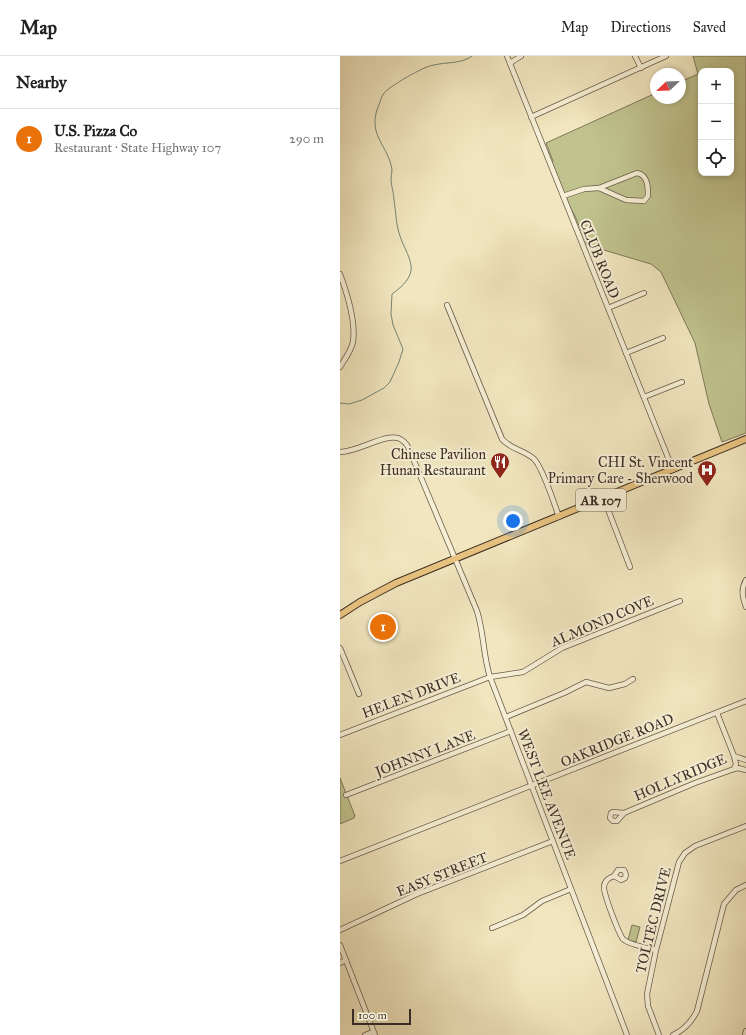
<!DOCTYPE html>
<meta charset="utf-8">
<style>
:root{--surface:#fff;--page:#f6f6f6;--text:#222;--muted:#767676;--line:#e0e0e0;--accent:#d93025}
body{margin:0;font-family:"IM FELL Great Primer",serif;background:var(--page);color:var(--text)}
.controls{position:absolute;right:12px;top:12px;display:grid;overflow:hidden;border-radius:8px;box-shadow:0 2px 6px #0003}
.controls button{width:36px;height:36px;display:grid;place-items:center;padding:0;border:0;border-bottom:1px solid var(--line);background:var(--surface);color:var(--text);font:20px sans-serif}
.compass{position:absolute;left:310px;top:12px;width:36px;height:36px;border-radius:50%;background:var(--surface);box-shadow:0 2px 6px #0003;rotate:247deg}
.scale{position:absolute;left:12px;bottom:10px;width:59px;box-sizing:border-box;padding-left:4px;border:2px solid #3b2d25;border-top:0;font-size:11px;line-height:14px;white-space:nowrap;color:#3b2d25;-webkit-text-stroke:3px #f6efd5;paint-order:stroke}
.you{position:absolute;left:173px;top:465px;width:14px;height:14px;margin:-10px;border:3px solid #fff;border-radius:50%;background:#1a73e8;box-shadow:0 0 0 6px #1a73e833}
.badge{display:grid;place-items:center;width:26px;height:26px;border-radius:50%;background:var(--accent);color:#fff;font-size:13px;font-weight:700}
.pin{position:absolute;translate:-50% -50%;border:2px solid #fff;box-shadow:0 1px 4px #0006}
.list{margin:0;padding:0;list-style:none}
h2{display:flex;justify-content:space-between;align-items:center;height:52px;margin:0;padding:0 16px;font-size:17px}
h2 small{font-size:13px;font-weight:400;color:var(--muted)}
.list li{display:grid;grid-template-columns:26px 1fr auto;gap:12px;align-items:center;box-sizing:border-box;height:60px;padding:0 16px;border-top:1px solid var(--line)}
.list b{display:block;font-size:15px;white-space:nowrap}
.list p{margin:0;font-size:13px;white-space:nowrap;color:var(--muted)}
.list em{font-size:13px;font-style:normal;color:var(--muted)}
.icon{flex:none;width:22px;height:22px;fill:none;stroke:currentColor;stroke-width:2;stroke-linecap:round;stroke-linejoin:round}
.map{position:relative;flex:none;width:406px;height:979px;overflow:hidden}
header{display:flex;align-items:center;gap:24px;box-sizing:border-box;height:56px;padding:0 20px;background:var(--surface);border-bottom:1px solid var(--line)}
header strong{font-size:19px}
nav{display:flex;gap:22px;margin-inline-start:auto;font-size:14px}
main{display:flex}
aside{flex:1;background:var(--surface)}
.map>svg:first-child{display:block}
.green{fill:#c0c38e;stroke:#7e785a;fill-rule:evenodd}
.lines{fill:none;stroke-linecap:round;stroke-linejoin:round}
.stream{stroke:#758576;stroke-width:1}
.minor-casing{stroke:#685b4c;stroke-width:6}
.major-casing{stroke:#3b2d25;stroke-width:8}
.minor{stroke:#f6efd5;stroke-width:4.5}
.major{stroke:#e8c380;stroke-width:6}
.labels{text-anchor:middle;stroke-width:4;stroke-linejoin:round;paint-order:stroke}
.shield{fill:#f6efd5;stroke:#73675a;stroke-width:1}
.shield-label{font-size:13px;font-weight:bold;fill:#3b2d25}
.street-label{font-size:14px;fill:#3b2d25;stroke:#f6efd5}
.poi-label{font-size:14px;fill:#3b2d25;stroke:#f6efd5;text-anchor:end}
</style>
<header>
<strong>Map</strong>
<nav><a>Map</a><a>Directions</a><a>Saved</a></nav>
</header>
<main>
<aside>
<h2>Nearby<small></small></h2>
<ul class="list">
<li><span class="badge" style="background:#e8710a">1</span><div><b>U.S. Pizza Co</b><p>Restaurant · State Highway 107</p></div><em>290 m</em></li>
</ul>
</aside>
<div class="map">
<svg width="406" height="979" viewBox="0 0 406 979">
<rect width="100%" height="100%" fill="#f1e6bf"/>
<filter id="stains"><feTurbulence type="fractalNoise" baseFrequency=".005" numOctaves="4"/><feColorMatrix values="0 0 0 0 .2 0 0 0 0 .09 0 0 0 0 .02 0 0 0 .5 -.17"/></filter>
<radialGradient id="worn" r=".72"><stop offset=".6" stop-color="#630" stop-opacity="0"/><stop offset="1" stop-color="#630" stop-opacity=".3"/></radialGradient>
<g class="green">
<path d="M 353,0 L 406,0 L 406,377 L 382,386 L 369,348 L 355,287 L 321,216 L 311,208 L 247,189 L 235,160 L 223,140 L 211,110 L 213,105 L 206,87 L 316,37 L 316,42 L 340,42 L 340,26 L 358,18 ZM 361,15 L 391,15 L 391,117 L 361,117 Z"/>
<polygon points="0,722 15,760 14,762 0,768"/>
<polygon points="292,869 300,871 296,886 288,884"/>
</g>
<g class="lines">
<path class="stream" d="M 0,347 L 9,348 L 22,344 L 44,332 L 50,326 L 59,306 L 63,293 L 53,269 L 51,258 L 52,238 C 60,232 69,225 71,215 C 73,205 63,190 60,180 C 56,169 56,157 54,144 C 54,137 51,130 51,123 C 51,120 52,117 52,114 C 49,90 27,80 38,51 C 40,47 41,41 44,37 C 50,30 84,10 94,9 C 106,6 122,8 132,0"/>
<g class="minor-casing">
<g id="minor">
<polyline points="167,0 333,414"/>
<polyline points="295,0 301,12"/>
<polyline points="170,7 181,0"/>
<polyline points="191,61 326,0"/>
<path d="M 297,117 C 308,119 308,131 308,140 L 304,145 L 286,144 L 259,132 Z"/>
<polyline points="223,140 244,133 259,132"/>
<path d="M 0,218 C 7,237 16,266 13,286 C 11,295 5,303 0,311"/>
<path d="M 107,249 L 162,383 C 170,393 184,394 194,403 C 203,412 214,447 219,461"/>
<polyline points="268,252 304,237"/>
<polyline points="286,297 323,282"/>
<polyline points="304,341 342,326"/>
<path d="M 0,396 C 18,396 44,378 58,382 C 63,384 67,388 69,393 L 137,555 C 144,577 143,599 150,621 L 287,979"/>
<polyline points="264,443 290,511"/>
<path d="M 406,524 C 401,533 402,540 406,551"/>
<polyline points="0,592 19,638"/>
<polyline points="377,657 394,700 406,704"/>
<polyline points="166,661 224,637 246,626 269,632 285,628 293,623"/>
<polyline points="0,679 150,621 183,616 222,592 340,545"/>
<polyline points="394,713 398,712 406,714"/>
<polyline points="6,739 171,675"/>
<polyline points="284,757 273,756 271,757 270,762 273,765 277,765 284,757 355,727 394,713 396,708 394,700"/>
<polyline points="0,805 406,645"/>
<path d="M 274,820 L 278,814 L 284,814 L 286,819 L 285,822 L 281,824 L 274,820 C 269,822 265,824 264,830 C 263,837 279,878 283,883 C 289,889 308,892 316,894"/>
<polyline points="152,872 183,859 202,845 231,833"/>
<polyline points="0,874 77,838 213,785"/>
<polyline points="0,889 35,979"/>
<polyline points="0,907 6,904"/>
<polyline points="25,979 33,976"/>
<polyline points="319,979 308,950 307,938 316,894 339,806 345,797 355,790 406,770"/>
<path d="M 333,979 C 344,974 352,965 357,955 L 384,848 L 396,834 L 406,829"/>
<polyline points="405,979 406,975"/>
</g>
</g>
<g class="major-casing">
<polyline id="major" points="0,559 20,546 56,527 406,383"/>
</g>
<use href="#minor" class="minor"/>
<use href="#major" class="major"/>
</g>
<defs>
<g id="restaurant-pin" transform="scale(1)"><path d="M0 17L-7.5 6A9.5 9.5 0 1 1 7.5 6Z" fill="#8f2418" stroke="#f6efd5"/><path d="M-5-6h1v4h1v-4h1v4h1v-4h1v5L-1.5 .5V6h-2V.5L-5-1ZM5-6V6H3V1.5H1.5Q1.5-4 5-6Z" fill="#fff"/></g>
<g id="hospital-pin" transform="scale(1)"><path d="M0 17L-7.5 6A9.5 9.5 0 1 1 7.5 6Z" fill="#8f2418" stroke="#f6efd5"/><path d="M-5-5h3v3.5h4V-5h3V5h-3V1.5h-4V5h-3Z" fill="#fff"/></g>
</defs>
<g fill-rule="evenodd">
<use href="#restaurant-pin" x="160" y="406"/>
<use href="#hospital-pin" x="367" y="414"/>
</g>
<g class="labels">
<rect class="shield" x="236" y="433" width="50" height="22" rx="3"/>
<g class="shield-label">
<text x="261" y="449">AR 107</text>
</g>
<g class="street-label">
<text transform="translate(260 203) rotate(68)" y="5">CLUB ROAD</text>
<text transform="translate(262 565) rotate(-23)" y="5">ALMOND COVE</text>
<text transform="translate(71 639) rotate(-21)" y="5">HELEN DRIVE</text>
<text transform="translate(277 684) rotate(-22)" y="5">OAKRIDGE ROAD</text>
<text transform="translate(85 697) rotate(-21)" y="5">JOHNNY LANE</text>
<text transform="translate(340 721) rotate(-23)" y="5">HOLLYRIDGE</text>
<text transform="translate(207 738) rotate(69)" y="5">WEST LEE AVENUE</text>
<text transform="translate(102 818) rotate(-22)" y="5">EASY STREET</text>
<text transform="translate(313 864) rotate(-76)" y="5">TOLTEC DRIVE</text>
</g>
<g class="poi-label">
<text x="146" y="403">Chinese Pavilion<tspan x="146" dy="16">Hunan Restaurant</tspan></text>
<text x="353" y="411">CHI St. Vincent<tspan x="353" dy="16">Primary Care - Sherwood</tspan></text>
</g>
</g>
<rect width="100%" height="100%" filter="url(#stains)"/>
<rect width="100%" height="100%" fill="url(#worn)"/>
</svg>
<div class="controls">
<button>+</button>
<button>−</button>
<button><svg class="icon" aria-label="locate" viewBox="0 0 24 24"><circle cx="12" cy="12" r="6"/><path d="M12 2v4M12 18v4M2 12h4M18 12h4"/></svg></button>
</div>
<svg class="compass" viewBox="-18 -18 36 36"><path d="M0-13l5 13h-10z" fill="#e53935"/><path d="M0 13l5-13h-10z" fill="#767676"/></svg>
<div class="scale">100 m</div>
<div class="you"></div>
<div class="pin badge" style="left:43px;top:571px;background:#e8710a">1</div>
</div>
</main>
